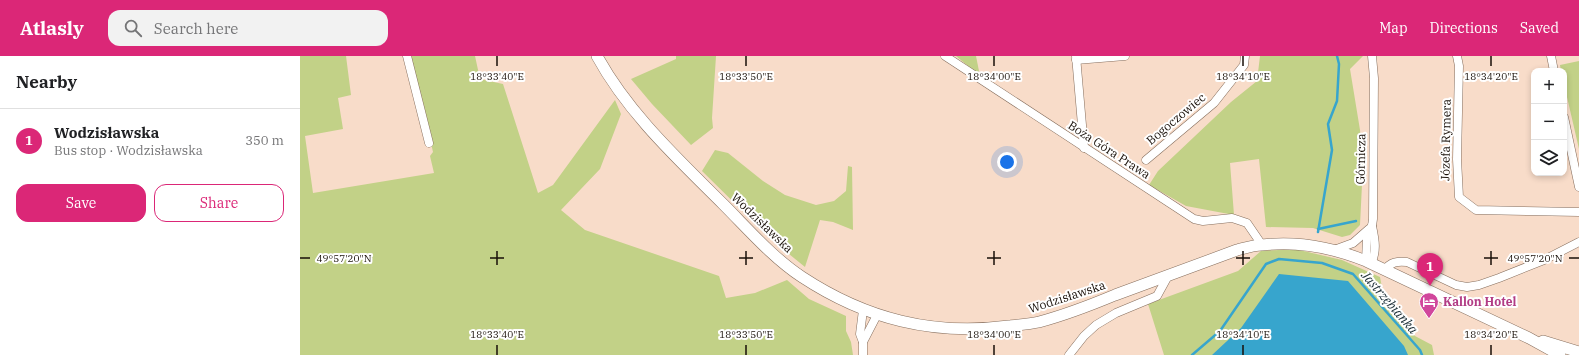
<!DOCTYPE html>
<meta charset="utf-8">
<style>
:root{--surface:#fff;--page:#f2f2f2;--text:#202124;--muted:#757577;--line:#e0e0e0;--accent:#db2777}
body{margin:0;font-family:"IBM Plex Serif",serif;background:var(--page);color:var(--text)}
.controls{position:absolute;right:12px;top:12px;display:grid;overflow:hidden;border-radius:8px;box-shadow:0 2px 6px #0003}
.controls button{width:36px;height:36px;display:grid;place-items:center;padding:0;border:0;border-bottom:1px solid var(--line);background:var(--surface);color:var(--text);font:20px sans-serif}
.you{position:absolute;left:707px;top:106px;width:14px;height:14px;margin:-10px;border:3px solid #fff;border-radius:50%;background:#1a73e8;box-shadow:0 0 0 6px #1a73e833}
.badge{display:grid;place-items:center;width:26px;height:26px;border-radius:50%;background:var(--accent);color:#fff;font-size:13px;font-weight:700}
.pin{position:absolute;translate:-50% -33px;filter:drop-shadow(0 1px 2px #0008)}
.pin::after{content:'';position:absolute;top:21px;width:14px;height:12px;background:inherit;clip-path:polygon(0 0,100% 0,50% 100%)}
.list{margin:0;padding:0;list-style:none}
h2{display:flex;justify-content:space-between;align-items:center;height:52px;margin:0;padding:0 16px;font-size:17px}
h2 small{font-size:13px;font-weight:400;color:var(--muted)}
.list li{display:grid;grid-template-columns:26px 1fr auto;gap:12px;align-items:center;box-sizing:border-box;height:64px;padding:0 16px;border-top:1px solid var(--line)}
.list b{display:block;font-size:15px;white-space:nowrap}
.list p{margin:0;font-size:13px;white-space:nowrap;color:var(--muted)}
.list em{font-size:13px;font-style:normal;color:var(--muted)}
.actions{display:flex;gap:8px;padding:12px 16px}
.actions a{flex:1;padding:9px 0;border:1px solid var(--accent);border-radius:12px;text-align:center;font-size:14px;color:var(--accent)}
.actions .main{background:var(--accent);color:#fff}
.icon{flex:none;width:22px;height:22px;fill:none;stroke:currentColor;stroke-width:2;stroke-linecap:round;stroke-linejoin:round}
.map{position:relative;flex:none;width:1279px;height:299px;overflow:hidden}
header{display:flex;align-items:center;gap:24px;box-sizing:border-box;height:56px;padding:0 20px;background:var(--accent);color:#fff}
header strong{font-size:19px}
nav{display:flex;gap:22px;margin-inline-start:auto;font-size:14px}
.search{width:280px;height:36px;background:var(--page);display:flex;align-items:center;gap:10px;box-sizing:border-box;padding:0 14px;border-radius:12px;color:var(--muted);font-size:15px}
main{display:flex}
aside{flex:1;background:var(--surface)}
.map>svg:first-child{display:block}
.green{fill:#c2d187}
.water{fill:#37a5cd}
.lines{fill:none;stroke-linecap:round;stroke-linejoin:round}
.stream{stroke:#37a5cd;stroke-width:2.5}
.minor-casing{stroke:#866e5d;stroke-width:9}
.secondary-casing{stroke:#866e5d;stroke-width:12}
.minor{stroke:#fff;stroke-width:8}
.secondary{stroke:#fff;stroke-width:11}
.ticks{fill:none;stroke:#180f08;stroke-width:1.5}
.labels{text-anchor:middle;stroke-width:4;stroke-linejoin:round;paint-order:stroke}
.street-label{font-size:12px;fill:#180f08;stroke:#fff}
.hotel-label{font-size:12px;font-weight:bold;fill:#b23c85;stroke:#fff;text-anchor:start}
.water-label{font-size:13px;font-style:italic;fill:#1a2d35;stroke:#fff}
.ticks-label{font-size:10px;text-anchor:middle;fill:#180f08;stroke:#fff;stroke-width:4;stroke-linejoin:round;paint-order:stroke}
</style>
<header>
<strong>Atlasly</strong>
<div class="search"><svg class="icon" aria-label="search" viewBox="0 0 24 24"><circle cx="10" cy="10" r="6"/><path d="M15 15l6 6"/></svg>Search here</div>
<nav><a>Map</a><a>Directions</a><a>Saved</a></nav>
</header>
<main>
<aside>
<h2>Nearby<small></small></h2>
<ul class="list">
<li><span class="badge">1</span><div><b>Wodzisławska</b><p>Bus stop · Wodzisławska</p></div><em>350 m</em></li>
</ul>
<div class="actions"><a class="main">Save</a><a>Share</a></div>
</aside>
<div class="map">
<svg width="1279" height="299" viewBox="0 0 1279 299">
<rect width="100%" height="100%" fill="#f8dcc9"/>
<g class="green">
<polygon points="0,0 46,0 51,39 38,42 43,73 5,80 13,137 134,117 130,100 133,96 111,0 175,0 180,23 203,28 238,137 253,129 315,44 321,58 300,113 261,154 285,174 419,220 426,242 455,237 487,224 509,243 546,260 546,275 551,286 553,299 0,299"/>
<polygon points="376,0 416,0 412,62 413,72 391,89 352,48 331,23 376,3"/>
<polygon points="656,0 676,0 680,20"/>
<polygon points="960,0 1063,0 1050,13 1060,74 1063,108 1060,169 1050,179 1042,181 1013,172 966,171 959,103 930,107 934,159 886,150 849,129 858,115 931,46 957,25"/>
<polygon points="1279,5 1279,93 1264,28 1264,15 1261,15 1260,9"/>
<polygon points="415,94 428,97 463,125 485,139 516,149 534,145 546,135 548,110 552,111 553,174 533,166 520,164 505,211 473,185 402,115"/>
<polygon points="995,193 1042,204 1080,221 1085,247 1115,280 1132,289 1134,299 864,299 848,248 938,215 961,195"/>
</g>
<polygon class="water" points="979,218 1048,225 1104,290 1108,299 912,299 941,272"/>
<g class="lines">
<g class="stream">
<polyline points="1018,173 1056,165"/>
<polyline points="1018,176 1032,94 1028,68 1037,45 1039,8 1037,0"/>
<polyline points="892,299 920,275 966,208 979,203 1022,207 1053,218 1120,294 1122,299"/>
</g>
<g class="minor-casing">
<g id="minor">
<polyline points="107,0 129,87"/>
<polyline points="645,0 894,163 903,165 932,162 947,167 962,189"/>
<polyline points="776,0 784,92"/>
<polyline points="1157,0 1159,10 1157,103 1159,141 1176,154 1279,156"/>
<polyline points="1251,0 1254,15"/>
<polyline points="776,4 825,0"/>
<polyline points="1264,61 1279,131"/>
<polyline points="846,104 914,47 944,9 945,0"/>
<polyline points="1034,194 1053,187 1069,173"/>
<polyline points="1066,205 1067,182 1072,170 1073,163 1074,22 1072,0"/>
<path d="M 1071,208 C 1077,195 1075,184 1072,170"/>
<path d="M 1084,214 C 1091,206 1097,205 1107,206 L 1156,229 L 1167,231 L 1179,229 L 1199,222 L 1244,204 L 1279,186"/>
<polyline points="563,286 560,278 563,254"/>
<polyline points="563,299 563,286 577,259"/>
<polyline points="769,299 784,280 796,269 816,257 857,240 868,220"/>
</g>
</g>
<g class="secondary-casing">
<g id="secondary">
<path d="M 297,0 C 328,57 378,103 423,148 C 448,173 473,202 502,221 C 566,263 633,280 709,270 C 719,269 730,268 739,266 C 765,259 791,249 815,239 C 856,224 897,209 937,194 C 945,192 954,189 962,189 C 997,185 1034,192 1066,205 L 1229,282 L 1260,299"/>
<polyline points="1243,285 1279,296"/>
</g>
</g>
<use href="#minor" class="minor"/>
<use href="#secondary" class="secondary"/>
</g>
<path class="ticks" d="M 197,0 L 197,10M 446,0 L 446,10M 694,0 L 694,10M 943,0 L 943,10M 1191,0 L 1191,10M 197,195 L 197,209M 446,195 L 446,209M 694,195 L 694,209M 943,195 L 943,209M 1191,195 L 1191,209M 0,202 L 10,202M 190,202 L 204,202M 439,202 L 453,202M 687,202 L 701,202M 936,202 L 950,202M 1184,202 L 1198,202M 1269,202 L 1279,202M 197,289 L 197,299M 446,289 L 446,299M 694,289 L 694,299M 943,289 L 943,299M 1191,289 L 1191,299"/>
<defs>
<g id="hotel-pin" transform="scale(1)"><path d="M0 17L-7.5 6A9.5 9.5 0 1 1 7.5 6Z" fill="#d1479c" stroke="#fff"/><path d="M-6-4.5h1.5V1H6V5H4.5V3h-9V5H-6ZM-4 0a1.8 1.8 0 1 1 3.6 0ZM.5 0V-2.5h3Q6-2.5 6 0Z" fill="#fff"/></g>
</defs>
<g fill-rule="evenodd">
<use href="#hotel-pin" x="1129" y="246"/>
</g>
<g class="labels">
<g class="street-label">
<text transform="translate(876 63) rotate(-40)" y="4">Bogoczowiec</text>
<text transform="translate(1146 84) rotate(-89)" y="4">Józefa Rymera</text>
<text transform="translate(809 94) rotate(33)" y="4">Boża Góra Prawa</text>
<text transform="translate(1061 103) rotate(-89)" y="4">Górnicza</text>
<text transform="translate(462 167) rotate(44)" y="4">Wodzisławska</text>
<text transform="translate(767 241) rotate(-18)" y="4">Wodzisławska</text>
</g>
<g class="hotel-label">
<text x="1143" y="250">Kallon Hotel</text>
</g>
<g class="water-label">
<text transform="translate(1090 246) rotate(49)" y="5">Jastrzębianka</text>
</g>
</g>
<g class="ticks-label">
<text x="197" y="24">18°33'40"E</text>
<text x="446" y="24">18°33'50"E</text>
<text x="694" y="24">18°34'00"E</text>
<text x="943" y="24">18°34'10"E</text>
<text x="1191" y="24">18°34'20"E</text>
<text x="44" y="206">49°57'20"N</text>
<text x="1235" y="206">49°57'20"N</text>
<text x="197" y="282">18°33'40"E</text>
<text x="446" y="282">18°33'50"E</text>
<text x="694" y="282">18°34'00"E</text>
<text x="943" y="282">18°34'10"E</text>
<text x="1191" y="282">18°34'20"E</text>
</g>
</svg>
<div class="controls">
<button>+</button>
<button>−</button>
<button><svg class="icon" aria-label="layers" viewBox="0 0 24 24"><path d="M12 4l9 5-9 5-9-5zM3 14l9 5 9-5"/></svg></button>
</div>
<div class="you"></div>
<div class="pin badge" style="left:1130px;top:230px">1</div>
</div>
</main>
